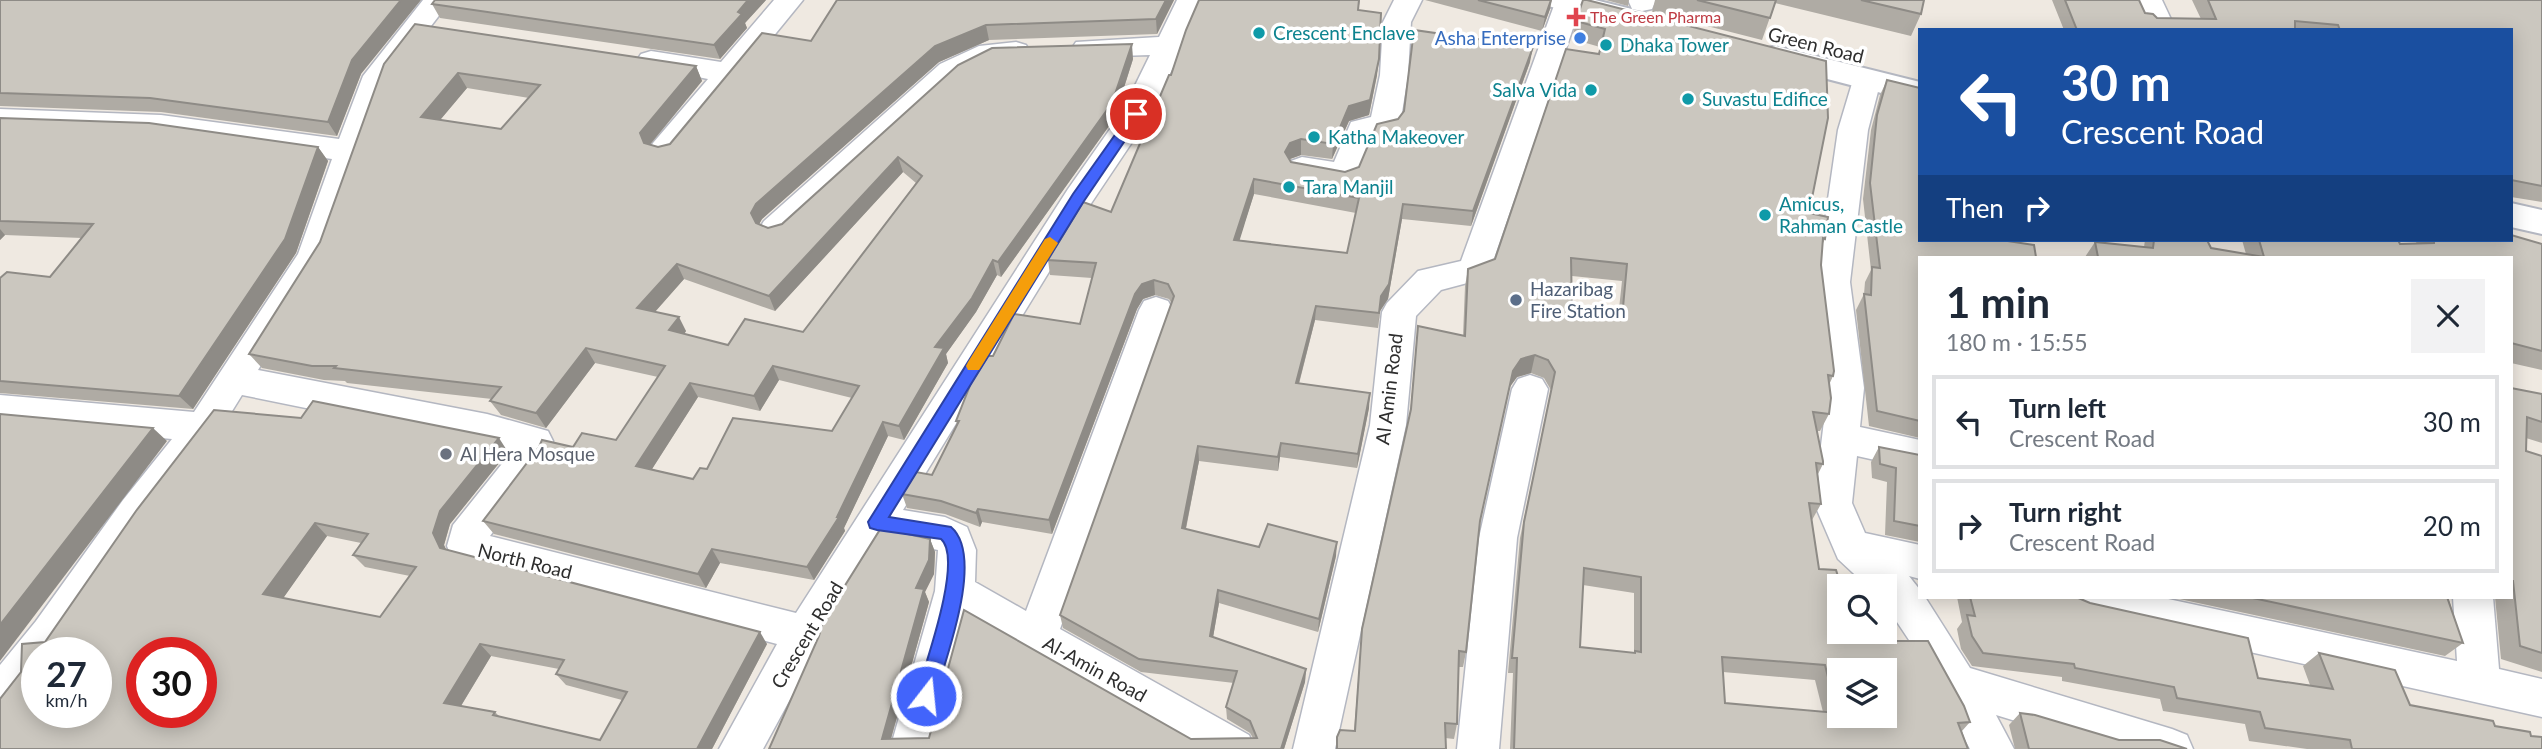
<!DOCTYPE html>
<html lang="en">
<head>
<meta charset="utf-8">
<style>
  :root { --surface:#fff; --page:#f2f2f3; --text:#1f2937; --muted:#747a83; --line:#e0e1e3 }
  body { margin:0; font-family:Lato,sans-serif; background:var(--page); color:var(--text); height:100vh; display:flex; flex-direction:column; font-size:26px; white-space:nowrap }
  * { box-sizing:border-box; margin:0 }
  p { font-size:23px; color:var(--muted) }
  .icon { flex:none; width:38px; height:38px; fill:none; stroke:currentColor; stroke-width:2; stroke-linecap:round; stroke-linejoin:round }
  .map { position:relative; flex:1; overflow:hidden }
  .details { position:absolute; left:1918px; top:256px; width:595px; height:343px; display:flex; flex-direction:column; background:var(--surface); border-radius:0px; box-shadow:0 4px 18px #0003 }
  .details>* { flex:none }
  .hud { position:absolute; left:1918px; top:28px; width:595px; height:214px; border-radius:0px; box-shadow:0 4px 18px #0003; background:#1a4fa0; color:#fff; overflow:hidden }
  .buttons { position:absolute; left:1827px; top:574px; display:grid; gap:14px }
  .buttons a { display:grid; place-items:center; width:70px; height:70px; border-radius:0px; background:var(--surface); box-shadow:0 4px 18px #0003; font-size:35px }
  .speed { position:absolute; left:21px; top:637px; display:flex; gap:14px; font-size:35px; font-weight:700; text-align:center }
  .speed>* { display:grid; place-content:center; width:91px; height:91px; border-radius:50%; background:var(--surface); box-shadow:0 4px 18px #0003; line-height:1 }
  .speed small { font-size:18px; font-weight:400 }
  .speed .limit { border:10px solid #d22; background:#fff; color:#111 }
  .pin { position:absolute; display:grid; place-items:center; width:60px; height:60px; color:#fff; margin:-30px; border:4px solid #fff; border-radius:50%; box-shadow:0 2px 7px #0007 }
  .me { position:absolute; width:77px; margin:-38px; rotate:16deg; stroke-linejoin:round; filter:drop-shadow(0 0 5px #0008) }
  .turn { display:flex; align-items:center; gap:24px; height:147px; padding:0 28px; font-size:32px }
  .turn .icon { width:91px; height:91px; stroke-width:2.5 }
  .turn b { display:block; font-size:49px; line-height:60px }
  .then { display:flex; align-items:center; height:66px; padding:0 28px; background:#0003; gap:14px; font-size:26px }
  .round { display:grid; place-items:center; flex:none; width:74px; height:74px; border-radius:0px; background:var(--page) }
  .head { display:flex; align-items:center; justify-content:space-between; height:119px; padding:0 28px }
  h1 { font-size:42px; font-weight:700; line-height:52px }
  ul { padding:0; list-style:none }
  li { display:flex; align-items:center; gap:21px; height:94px; margin:0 14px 10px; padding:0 14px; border:4px solid var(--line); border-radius:0px }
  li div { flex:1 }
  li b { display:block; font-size:26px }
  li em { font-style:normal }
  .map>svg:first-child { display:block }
</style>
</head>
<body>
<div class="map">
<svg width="2542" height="749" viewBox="0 0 2542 749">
  <rect width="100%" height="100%" fill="#efe9e1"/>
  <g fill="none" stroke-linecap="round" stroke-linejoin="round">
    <defs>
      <g id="minor">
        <polygon points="423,0 451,0 391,78 329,256 258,370 487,414 548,431 553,441 547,460 490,536 796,613 1068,189 1122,112 1150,55 1086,57 1076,54 1072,48 1076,42 1159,37 1177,0 1205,0 1151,114 1090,205 903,510 945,517 967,527 976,550 975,582 1026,611 1139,310 1144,301 1156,297 1168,301 1173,310 1060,629 1249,735 1255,749 1194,749 967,618 932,749 890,749 935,591 938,550 885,539 819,646 763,749 719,749 777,644 452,558 447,546 453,525 513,450 242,395 216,437 149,522 64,647 60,653 37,653 37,682 15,710 0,715 0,665 36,621 123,500 172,439 0,423 0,395 194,412 298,254 332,159 161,135 0,129 0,109 161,115 339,139 363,76"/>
        <polygon points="774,0 803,0 675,157 664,160 653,157 649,150 653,143 708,79 641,66 637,60 641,54 651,51 721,62"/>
        <polygon points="1394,0 1422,0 1411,22 1408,75 1400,125 1396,132 1374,137 1356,181 1345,185 1291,175 1287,168 1291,161 1302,157 1334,162 1351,122 1371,117 1380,75 1383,22"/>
        <polygon points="1556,0 1582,2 1490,270 1486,278 1441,290 1416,316 1406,425 1335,749 1293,749 1370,425 1382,312 1387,303 1418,271 1461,261"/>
        <polygon points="1628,0 1656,0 1652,9 1642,11 1632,9"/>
        <polygon points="2134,0 2162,0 2176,30 2148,30"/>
        <polygon points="1016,42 1026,45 1030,51 1026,57 994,61 960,78 786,237 775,240 764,237 759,229 764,221 940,64 979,46"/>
        <polygon points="1867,71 1877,73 1881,80 1868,130 1850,282 1864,388 1860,427 1920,440 1920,470 1857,456 1852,503 1865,533 1920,545 1920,579 1909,576 1920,590 1920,597 1925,597 1970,668 2172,729 2187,735 2193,749 2107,749 1996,715 2014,749 1970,749 1919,655 1885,604 1885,586 1867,586 1838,559 1814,503 1828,388 1816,282 1838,130 1853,80 1857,73"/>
        <polygon points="1530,375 1542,379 1548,389 1517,538 1499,749 1457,749 1479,538 1512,389 1518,379"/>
        <polygon points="2059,597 2159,597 2457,661 2453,597 2493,597 2499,669 2542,679 2542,717 2079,614 2065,609"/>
      </g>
      <g id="secondary">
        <polygon points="1544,0 1595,0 1644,12 1648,19 1644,26 1633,28 1548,6"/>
        <polygon points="1776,46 1920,82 1920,103 1765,63 1760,56 1765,49"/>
        <polygon points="2511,203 2542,210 2542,234 2511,227"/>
      </g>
    </defs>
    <use href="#minor" stroke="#b4b7c1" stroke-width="3"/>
    <use href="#secondary" stroke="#b4b7c1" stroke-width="4"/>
    <use href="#minor" fill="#fff" fill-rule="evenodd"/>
    <use href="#secondary" fill="#fff" fill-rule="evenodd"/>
  </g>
  <g fill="#afaba4" fill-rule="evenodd">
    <polygon points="0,0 361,74 337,136 161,112 0,106"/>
    <polygon points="435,0 766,0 745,23 747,28 720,59 440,18 432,4"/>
    <path d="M837,0H1174L1157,34L989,40L939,62L762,219L759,224L768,228L782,224L958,65L1133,59L1114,119L1001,277L997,275L976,312L946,354L948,363L904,440L888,436L844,528L845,531L814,580L720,563L706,588L494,534L483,521L573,447L616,440L658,377L595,363L546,428L501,415L490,401L492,399L347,383L345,381L324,380L262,368L249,354L320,242L384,64L696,66L702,81L650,145L658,147L670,144L811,41ZM467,88L529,98L501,129L440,120ZM903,172L916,183L803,332L728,345L684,334L686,331L655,312L684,279L775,311ZM779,380L852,398L832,431L707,469L693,479L652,469L698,397L760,411Z"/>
    <path d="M1360,0L1358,11L1377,75L1369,115L1349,121L1332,159L1301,155L1290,159L1289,160L1291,162L1345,172L1359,167L1398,119L1530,62L1471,226L1402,219L1388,299L1380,311L1378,328L1315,320L1299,384L1369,408L1357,468L1280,457L1278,471L1199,461L1186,529L1259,547L1336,556L1318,632L1219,603L1213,637L1306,669L1305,682L1284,749H769L930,539L935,552L934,574L925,592L929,602L891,739H1191L1253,738L1250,733L1227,719L1226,707L1234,683L1141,672L1063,628L1060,615L1172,304L1169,299L1155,295L1143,299L1137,309L1052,534L982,522L980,527L945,514L907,508L902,494L932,475L957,424L956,421L993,356L1080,324L1092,278L1050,275L1048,260L1111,212L1171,75ZM1254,194L1356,213L1347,253L1239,240Z"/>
    <polygon points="1425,0 1552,0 1550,9 1542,31"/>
    <path d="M1583,0L1809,213L1825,239L1822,245L1821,265L1833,376L1829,385V414L1820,431H1817L1823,464L1818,474L1821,504L1812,520L1819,569L1839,632H1885L1970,722L1962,731L1968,749H1510L1513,673H1508L1520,538L1551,390L1544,378L1531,373L1517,377L1509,388L1480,522L1466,652L1463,667H1459L1457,724L1454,739L1445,738L1446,749H1336L1337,737L1354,731L1361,644L1410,414L1418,326L1463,336L1465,286L1468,269L1495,259L1599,54L1600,47L1572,39L1576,21ZM1572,276L1622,281L1618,318L1572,313ZM1583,585L1634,593V653L1580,647ZM1723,672L1815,680L1823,712L1725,703Z"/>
    <polygon points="1606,0 1629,0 1628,6"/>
    <polygon points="1655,0 1924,0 1921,14 1911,36 1775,3 1762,40 1652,12"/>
    <polygon points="2052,0 2139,0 2145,13 2157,18 2201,19 2192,0 2542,0 2542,202 2511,197 2511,30 2064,30"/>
    <polygon points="1887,80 1920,257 1920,438 1869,426 1856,310 1864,294 1865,282 1871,270 1863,199 1871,130 1880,95"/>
    <polygon points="0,118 318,147 328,161 296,253 193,409 0,393 0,278 50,277 82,238 5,235 0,240"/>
    <polygon points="2145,240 2207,240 2211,248 2246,254 2242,240 2398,240 2400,244 2417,244 2416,242 2418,240 2511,240 2542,244 2542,370 2511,363 2511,257 2085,257 2095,242 2144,247"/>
    <polygon points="2511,388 2542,394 2542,443 2526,438 2526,451 2542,456 2542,672 2501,659 2495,597 2511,597"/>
    <polygon points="1879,447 1920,455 1920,542 1885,535 1887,482 1872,478 1871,462"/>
    <path d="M508,452L450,524L444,545L446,549L767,644L712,749H0L45,642L136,511ZM327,536L361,543L353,555L365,567L410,576L380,617L283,598ZM491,656L559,669L556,674L566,685L622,700L600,740L500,717L495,712L461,706Z"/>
    <polygon points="1957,597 2076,597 2258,678 2310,685 2303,666 2319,653 2410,705 2531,736 2542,749 2307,749 2249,741 2245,724 2163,711 2160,699 2062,681 2062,677 1972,666 1961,649 1957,629 1962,622"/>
    <polygon points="2170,597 2452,597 2450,598 2448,597 2463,643 2445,656"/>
    <polygon points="2020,713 2119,740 2187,749 2015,749 2009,725"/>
  </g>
  <g fill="#8e8b86">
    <polygon points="401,0 421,0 361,74 337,136 328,122 352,60"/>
    <polygon points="748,0 766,0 745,23 747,28 720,59 714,45 738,12"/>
    <polygon points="1166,0 1174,0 1157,34 1156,19"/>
    <polygon points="1551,0 1550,9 1542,31 1545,17"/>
    <polygon points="986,25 989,40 939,62 762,219 757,228 751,213 756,204 935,46"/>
    <polygon points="1132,44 1133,59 1114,119 1001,277 998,262"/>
    <polygon points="1533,47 1530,62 1471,226 1473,211"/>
    <polygon points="1379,59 1377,75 1369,115 1349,121 1332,159 1333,144 1349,106"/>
    <polygon points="696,66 702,81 647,148 651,158 640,133"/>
    <polygon points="458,73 467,88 430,132 421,117"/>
    <polygon points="1301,139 1301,155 1290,159 1285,167 1285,152 1290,143"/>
    <polygon points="318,147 328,161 296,253 193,409 179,396"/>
    <polygon points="898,157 903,172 775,311 769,296"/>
    <polygon points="1254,179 1254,194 1235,255 1234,240"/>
    <polygon points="1403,204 1402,219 1388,299 1380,311 1378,328 1381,296"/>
    <polygon points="0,229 5,235 0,240"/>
    <polygon points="993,260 997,275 976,312 946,354 948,363 904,440 899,426 935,347"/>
    <polygon points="677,264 684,279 645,323 637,308"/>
    <polygon points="1154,280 1155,295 1143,299 1137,309 1052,534 1049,520 1135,294 1142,284"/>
    <polygon points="1316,306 1315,320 1295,398 1296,383"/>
    <polygon points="679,317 686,331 677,345 669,330"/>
    <polygon points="586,348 595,363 546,428 536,413"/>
    <polygon points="1535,355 1531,373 1517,377 1509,388 1513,371 1521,359"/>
    <polygon points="773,366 779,380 760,411 754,396"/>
    <polygon points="690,383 698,397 645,480 636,466"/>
    <polygon points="1370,393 1369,408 1357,468 1358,454"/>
    <polygon points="883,422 888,436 844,528 845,531 814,580 807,567 837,517"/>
    <polygon points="153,428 167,441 0,661 0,625"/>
    <polygon points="499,438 508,452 450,524 444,545 451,561 440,548 433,533 440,511"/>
    <polygon points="1281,443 1280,457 1278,471 1278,457"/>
    <polygon points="1198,446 1199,461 1183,542 1182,528"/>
    <polygon points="978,509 982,522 980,527 976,513"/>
    <polygon points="315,523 327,536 277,607 263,594"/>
    <polygon points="930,539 935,552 934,574 925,592 929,602 888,749 882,739 916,588"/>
    <polygon points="1337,542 1336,556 1318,632 1319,619"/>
    <polygon points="712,549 720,563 706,588 698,574"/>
    <polygon points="1218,590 1219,603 1211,649 1210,636"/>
    <polygon points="760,632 767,644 712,749 697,749"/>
    <polygon points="480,644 491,656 456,714 444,703"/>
    <polygon points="1306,669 1305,682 1284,749 1281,749"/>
  </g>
  <g fill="#cbc7bf" stroke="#8e8b86" stroke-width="2" fill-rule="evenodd">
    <polygon points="0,0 401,0 352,60 328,122 150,98 0,93"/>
    <polygon points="435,0 748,0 738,12 742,14 714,45 432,4"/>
    <path d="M837,0H1166L1156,19L986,25L935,46L756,204L751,213L756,223L768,228L782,224L958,65L992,48L1132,44L1112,103L998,262L993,260L972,298L935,347L944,348L899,426L883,422L837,517H839L807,567L712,549L698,574L483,521L539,447L542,440L573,447L582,433L616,440L665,366L586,348L536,413L490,401L501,387L334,368L336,366H312L249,354L320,242L384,64L415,24L696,66L640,133L644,143L658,147L670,144L762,33L811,41ZM458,73L540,85L501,129L421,117ZM898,157L922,176L803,332L745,319L728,345L669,330L679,317L637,308L677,264L769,296ZM773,366L859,386L832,431L733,418L707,469L700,468L693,479L636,466L690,383L754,396Z"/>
    <path d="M1199,0H1359L1358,10L1381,13L1379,59L1370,100L1349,106L1333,144L1301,139L1290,143L1285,152L1291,162L1345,172L1359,167L1377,124L1398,119L1404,111L1414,30L1533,47L1473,211L1403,204L1389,284L1381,296L1379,313L1316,306L1296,383L1370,393L1358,454L1281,443L1278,457L1198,446L1182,528L1259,547L1268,524L1337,542L1319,619L1218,590L1210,636L1306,669L1281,749H769L819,636L824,619L881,528L930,539L929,560L916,588L924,589L882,739L929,738L964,610L1191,739L1257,738L1250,721L1226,707L1237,671L1139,659L1060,615L1174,296L1168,284L1154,280L1142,284L1135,294L1049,520L978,509L976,513L941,501L902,494L916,472L932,475L959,421H956L971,383L988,356H993L1014,314L1080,324L1096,263L1048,260L1083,202L1111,212L1169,75H1171L1186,30ZM1254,179L1359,198L1347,253L1234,240Z"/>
    <polygon points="1478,0 1551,0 1545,17"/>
    <path d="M1583,0H1587L1826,61L1828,118L1809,213L1828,217L1825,239L1823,238L1821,265L1834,371L1833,376L1828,375L1831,398L1829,414L1813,412L1823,461V464L1816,463L1821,504L1809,503L1819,569L1836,570L1841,586H1839V632H1860L1861,635V632H1885V625L1894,641H1928L1964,706L1970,722L1958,723L1968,749H1514L1517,658H1512L1524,522L1555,372L1548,360L1535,355L1521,359L1513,371L1480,521L1466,652L1459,651L1457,724L1445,723L1446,749H1337V737L1340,730L1355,731L1362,629L1411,409L1418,326L1465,336L1468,269L1495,259L1566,49L1599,54L1605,29L1576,21ZM1571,258L1627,264L1622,318L1572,313ZM1584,568L1641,577V652L1635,651V653L1580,647ZM1722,657L1825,665L1837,713L1725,703ZM1839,670H1885V716H1839Z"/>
    <polygon points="1697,0 1776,0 1770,18"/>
    <polygon points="1861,0 1924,0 1921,14"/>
    <polygon points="2065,0 2139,0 2145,13 2153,14 2157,18 2216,19 2208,0 2542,0 2542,186 2511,180 2511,30 2340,30 2338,25 2295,21 2295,30 2077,30"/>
    <polygon points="1887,80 1920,88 1920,240 2001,240 2034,245 2036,257 1920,257 1920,421 1877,411 1864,294 1871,295 1872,267 1880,268 1870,183 1877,115"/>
    <polygon points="0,118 149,123 318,147 285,239 179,396 0,381 0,278 7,272 50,277 93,224 0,221"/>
    <polygon points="2511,235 2542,244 2542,351 2511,343 2511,257 2098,257 2095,242 2153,248 2154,240 2207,240 2211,248 2264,257 2259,240 2398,240 2400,244 2434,243 2434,240 2511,240"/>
    <polygon points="2511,388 2542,394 2542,422 2527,417 2526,451 2542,456 2542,653 2520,646 2513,581 2511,581"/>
    <path d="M313,401L499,438L440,511L433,533L440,548L760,632L697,749H0V699L21,672L22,644L45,642L136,511L214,410L301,418ZM315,523L368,534L353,555L416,567L380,617L263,594ZM480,644L564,660L556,674L627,692L600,740L493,715L495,712L444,703ZM37,653H96V712H37ZM142,653H201V712H142Z"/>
    <polygon points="0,414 153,428 0,625"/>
    <polygon points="1879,447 1920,455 1920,526 1894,521 1896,468 1880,464"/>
    <polygon points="1970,597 2076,597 2090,603 2248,638 2258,678 2333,689 2319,653 2395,670 2410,705 2493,721 2495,726 2530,732 2531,736 2542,737 2542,749 2352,749 2350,740 2265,728 2260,712 2177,698 2174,687 2075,668 2074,664 1983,653 1972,636 1967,615 1975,616"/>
    <polygon points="2248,597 2447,597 2463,643"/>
    <polygon points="2020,713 2035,715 2119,740 2160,740 2187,749 2029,749"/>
  </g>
  <path fill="#4264fb" stroke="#2b41a3" stroke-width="2" d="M1136,110L1143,114L1084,201L889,517L951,527C985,556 946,658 935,696L932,702L926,705L919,702L916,696C924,668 964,559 941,539L877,530L870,528L868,522L1073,194L1132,111Z"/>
  <polygon fill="#f59e0b" points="1050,237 1058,243 979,370 968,370 966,366 968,362 1045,239"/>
  <path fill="#e0444e" stroke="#fff" stroke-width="2.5" d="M1572.5 6.5h7v7h7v7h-7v7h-7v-7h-7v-7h7z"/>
  <g fill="#0f9aa8" stroke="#fff" stroke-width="2.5">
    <circle cx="1259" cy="33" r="7"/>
    <circle cx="1606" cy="45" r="7"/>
    <circle cx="1591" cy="90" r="7"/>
    <circle cx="1688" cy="99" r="7"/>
    <circle cx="1314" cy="137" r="7"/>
    <circle cx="1289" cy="187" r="7"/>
    <circle cx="1765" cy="215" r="7"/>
  </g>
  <circle fill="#3f7fe0" stroke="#fff" stroke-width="2.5" cx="1580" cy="38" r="7"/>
  <circle fill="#5c6f8a" stroke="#fff" stroke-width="2.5" cx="1516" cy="300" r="7"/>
  <circle fill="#6b7280" stroke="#fff" stroke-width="2.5" cx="446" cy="454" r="7"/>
  <g text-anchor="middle" stroke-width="7" stroke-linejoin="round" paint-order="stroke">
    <g font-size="16" fill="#be3a42" stroke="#fff" text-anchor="start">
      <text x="1590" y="23">The Green Pharma</text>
    </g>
    <g font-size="19" fill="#0d838f" stroke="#fff" text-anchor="start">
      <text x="1273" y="40">Crescent Enclave</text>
      <text x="1620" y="52">Dhaka Tower</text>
      <text x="1577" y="97" text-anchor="end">Salva Vida</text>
      <text x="1702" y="106">Suvastu Edifice</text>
      <text x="1328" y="144">Katha Makeover</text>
      <text x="1303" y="194">Tara Manjil</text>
      <text x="1779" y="211">Amicus,<tspan x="1779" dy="22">Rahman Castle</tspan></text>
    </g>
    <g font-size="19" fill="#366cbe" stroke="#fff" text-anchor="end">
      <text x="1566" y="45">Asha Enterprise</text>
    </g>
    <g font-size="19" fill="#2e2e2e" stroke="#fff">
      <text transform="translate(1816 45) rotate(14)" y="7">Green Road</text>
      <text transform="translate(1389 389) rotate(-83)" y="7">Al Amin Road</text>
      <text transform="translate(525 561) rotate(14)" y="7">North Road</text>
      <text transform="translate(807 635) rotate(-59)" y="7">Crescent Road</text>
      <text transform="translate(1095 669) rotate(29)" y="7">Al-Amin Road</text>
    </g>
    <g font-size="19" fill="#4e5e75" stroke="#fff" text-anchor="start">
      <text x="1530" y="296">Hazaribag<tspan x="1530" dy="22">Fire Station</tspan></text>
    </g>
    <g font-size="19" fill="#5b616d" stroke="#fff" text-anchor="start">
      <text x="460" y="461">Al Hera Mosque</text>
    </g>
  </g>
</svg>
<div class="buttons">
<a><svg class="icon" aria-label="search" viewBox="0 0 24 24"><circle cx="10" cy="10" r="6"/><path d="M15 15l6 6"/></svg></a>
<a><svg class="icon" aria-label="layers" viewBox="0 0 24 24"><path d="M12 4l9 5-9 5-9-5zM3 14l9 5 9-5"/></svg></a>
</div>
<div class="speed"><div>27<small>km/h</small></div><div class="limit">30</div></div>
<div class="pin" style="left:1136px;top:114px;background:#d93025"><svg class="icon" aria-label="arrive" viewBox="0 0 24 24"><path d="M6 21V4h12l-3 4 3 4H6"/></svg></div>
<svg class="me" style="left:926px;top:696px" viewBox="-20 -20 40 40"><circle r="17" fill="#4264fb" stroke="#fff" stroke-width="3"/><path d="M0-11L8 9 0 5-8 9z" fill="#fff"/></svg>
<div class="hud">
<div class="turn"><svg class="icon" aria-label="left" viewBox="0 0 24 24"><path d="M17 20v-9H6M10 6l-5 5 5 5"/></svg><div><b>30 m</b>Crescent Road</div></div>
<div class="then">Then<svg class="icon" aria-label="right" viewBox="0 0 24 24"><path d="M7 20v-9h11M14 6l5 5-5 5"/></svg></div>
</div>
<section class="details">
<div class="head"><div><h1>1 min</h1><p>180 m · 15:55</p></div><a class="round"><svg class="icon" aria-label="close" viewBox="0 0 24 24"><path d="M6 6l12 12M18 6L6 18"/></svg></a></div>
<ul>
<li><svg class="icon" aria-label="left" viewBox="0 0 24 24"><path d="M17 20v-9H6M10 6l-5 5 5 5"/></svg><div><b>Turn left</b><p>Crescent Road</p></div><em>30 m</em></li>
<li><svg class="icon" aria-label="right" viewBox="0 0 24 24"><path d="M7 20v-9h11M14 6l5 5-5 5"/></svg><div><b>Turn right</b><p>Crescent Road</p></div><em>20 m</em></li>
</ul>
</section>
</div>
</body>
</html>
